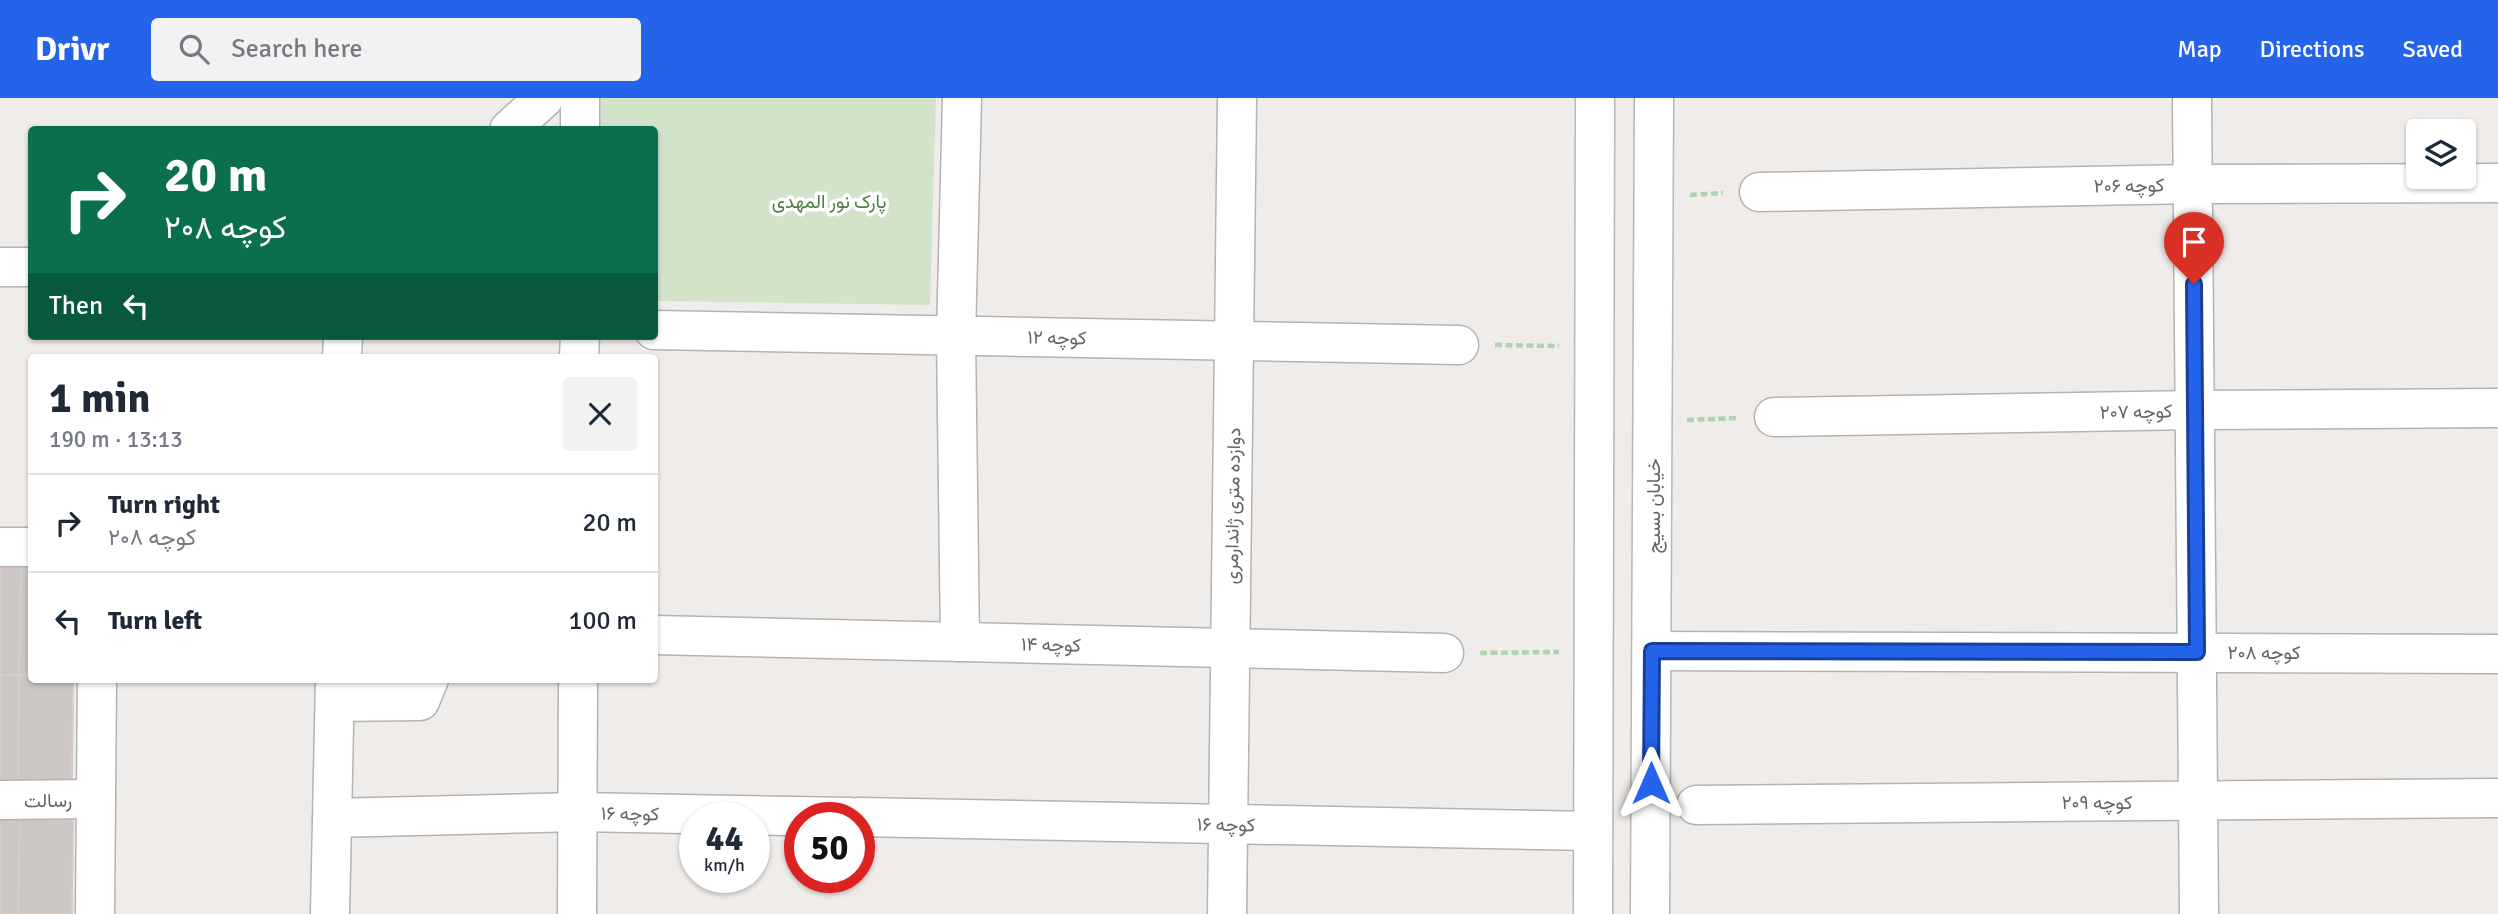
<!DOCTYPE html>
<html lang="en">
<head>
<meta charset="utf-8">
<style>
  :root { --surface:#fff; --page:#f2f2f3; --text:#1f2937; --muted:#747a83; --line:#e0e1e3; --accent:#2563eb }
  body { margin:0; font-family:Signika,Vazirmatn,sans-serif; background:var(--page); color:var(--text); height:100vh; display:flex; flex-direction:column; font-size:26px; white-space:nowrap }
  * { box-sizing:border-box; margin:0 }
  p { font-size:23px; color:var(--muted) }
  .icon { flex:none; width:38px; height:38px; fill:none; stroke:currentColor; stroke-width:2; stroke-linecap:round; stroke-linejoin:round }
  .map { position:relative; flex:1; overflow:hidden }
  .sheet { position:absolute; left:28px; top:256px; width:630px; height:329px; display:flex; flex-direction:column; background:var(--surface); border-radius:7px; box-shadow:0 2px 5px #0004 }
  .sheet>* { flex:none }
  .guide { position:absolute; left:28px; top:28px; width:630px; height:214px; border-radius:7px; box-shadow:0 2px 5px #0004; background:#0b6e4f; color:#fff; overflow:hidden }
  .fabs { position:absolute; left:2406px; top:21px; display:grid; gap:14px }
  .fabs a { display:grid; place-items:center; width:70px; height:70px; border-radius:7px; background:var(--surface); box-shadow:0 2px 5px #0004; font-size:35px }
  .speed { position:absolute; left:679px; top:704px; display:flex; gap:14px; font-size:35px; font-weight:700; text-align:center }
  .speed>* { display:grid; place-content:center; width:91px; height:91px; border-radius:50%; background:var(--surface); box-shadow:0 2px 5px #0004; line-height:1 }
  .speed small { font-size:18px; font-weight:400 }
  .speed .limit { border:10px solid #d22; background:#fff; color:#111 }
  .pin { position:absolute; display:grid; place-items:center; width:60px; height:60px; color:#fff; margin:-72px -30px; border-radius:50% 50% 50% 0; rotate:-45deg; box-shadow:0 0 7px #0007 }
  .pin .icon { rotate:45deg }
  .me { position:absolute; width:77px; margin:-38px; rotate:0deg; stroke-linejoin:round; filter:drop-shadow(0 0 5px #0008) }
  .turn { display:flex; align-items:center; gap:24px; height:147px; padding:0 21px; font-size:32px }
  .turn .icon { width:91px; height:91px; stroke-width:2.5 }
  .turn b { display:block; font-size:49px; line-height:60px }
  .then { display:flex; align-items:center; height:66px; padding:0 21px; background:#0003; gap:14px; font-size:26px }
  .round { display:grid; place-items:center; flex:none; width:74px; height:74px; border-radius:7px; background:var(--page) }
  .headline { display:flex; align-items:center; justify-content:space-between; height:119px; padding:0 21px }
  h1 { font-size:42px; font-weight:800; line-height:52px }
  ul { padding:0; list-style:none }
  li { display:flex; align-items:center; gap:21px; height:98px; padding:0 21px; border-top:2px solid var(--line) }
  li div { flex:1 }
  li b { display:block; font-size:26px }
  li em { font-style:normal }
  header { display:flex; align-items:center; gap:42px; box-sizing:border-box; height:98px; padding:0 35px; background:var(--accent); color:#fff }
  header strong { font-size:33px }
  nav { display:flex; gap:38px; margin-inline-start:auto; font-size:24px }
  .search { width:490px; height:63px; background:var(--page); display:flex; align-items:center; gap:18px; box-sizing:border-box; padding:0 24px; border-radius:7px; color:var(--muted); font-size:26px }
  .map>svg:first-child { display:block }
</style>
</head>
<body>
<header>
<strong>Drivr</strong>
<div class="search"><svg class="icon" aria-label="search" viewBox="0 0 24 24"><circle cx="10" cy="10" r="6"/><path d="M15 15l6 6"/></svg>Search here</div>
<nav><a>Map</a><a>Directions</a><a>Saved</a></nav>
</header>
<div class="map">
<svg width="2498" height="816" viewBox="0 0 2498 816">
  <rect width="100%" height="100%" fill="#f0ece9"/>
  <polygon fill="#d1e4c9" points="592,0 936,0 930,207 655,203 654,32 592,32"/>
  <g fill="#ccc7c5" stroke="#d4cdc8" stroke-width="2">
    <polygon points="0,468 21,468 19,577 0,577"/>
    <polygon points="21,468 32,468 32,577 19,577"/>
    <polygon points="0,577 19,577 18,686 0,686"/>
    <polygon points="19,577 32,577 32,581 73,581 72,687 18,686"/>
    <polygon points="0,721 20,721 18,816 0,816"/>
    <polygon points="20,721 73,722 72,816 18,816"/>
  </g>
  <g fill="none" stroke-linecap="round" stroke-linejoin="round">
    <defs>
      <g id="street">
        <polyline points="2192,0 2199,816"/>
        <polyline points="509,32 544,0"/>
        <polyline points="580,32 580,0"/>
        <polyline points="1759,94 2193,86 2498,85"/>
        <polyline points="0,169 32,169"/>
        <polyline points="654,232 1459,247"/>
        <polyline points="342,259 343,238"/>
        <polyline points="579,259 580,238"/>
        <polyline points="1774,319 2195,312 2498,310"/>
        <polyline points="0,449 32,449"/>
        <polyline points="654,537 1444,555"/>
        <polyline points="960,544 956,238 962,0"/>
        <polyline points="1652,553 2498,556"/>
        <polyline points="335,604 420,603 429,581"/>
        <polyline points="0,702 96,701"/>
        <polyline points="1696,707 2498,700"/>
        <polyline points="859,719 1593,733"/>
        <polyline points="332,720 578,714 850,719"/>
        <polyline points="95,816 97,581"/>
        <polyline points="330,816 335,581"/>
        <polyline points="577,816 578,581"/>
        <polyline points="1227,816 1237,0"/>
      </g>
      <g id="secondary">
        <polyline points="1593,816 1595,0"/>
        <polyline points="1650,816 1654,0"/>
      </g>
    </defs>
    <use href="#street" stroke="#b1b4b6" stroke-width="41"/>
    <use href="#secondary" stroke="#b3b7b9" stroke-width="41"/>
    <g stroke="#aed4ad" stroke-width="4.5" stroke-dasharray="7 3.5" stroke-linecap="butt">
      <polyline points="1690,97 1723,95"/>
      <polyline points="1495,247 1559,248"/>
      <polyline points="1687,322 1738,320"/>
      <polyline points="1480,555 1559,554"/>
    </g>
    <use href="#street" stroke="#fff" stroke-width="38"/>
    <use href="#secondary" stroke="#fff" stroke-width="38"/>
  </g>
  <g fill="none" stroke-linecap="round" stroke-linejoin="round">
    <defs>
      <polyline id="route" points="1651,685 1652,553 2197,554 2194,186"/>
    </defs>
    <use href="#route" stroke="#184099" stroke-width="18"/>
    <use href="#route" stroke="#2563eb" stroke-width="12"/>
  </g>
  <g text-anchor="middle" stroke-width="7" stroke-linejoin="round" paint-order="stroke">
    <g font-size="19" fill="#606567" stroke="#fff">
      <text transform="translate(2129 87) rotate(-1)" y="7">۲۰۶ کوچه</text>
      <text transform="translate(1057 239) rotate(1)" y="7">۱۲ کوچه</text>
      <text transform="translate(2136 313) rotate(-1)" y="7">۲۰۷ کوچه</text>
      <text transform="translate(1232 408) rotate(-89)" y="7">دوازده متری ژاندارمری</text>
      <text transform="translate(1653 408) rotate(-90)" y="7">خیابان بسیج</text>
      <text transform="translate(1049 546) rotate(1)" y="7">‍‍ ۱۴ کوچه</text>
      <text x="2264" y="561">۲۰۸ کوچه</text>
      <text transform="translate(48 702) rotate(-1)" y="7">رسالت</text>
      <text x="2097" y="711">۲۰۹ کوچه</text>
      <text transform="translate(630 715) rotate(1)" y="7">۱۶ کوچه</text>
      <text transform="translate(1226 726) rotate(1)" y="7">۱۶ کوچه</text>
    </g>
    <g font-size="19" fill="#4e7e3f" stroke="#fff">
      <text x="829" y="110">پارک نور المهدی</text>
    </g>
  </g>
</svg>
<div class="fabs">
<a><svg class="icon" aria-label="layers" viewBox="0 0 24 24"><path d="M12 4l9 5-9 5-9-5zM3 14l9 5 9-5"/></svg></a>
</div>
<div class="speed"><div>44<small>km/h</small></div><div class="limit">50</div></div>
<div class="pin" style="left:2194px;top:186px;background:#d93025"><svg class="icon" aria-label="arrive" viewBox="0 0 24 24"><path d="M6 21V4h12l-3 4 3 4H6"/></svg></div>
<svg class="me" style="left:1651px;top:685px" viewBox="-20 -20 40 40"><path d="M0-17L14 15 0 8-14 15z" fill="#2563eb" stroke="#fff" stroke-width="4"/></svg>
<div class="guide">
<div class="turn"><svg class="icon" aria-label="right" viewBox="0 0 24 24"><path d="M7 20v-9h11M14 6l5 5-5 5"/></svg><div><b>20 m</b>۲۰۸ کوچه</div></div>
<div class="then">Then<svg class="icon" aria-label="left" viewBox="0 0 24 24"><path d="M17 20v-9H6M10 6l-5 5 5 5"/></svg></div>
</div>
<section class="sheet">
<div class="headline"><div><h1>1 min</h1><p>190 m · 13:13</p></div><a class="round"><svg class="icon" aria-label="close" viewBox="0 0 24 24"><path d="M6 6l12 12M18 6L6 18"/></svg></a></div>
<ul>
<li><svg class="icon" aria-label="right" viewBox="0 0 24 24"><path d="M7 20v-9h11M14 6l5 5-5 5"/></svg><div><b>Turn right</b><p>۲۰۸ کوچه</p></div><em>20 m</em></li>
<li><svg class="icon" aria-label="left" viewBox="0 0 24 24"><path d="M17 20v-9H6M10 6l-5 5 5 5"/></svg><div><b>Turn left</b></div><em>100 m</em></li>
</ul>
</section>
</div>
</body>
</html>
